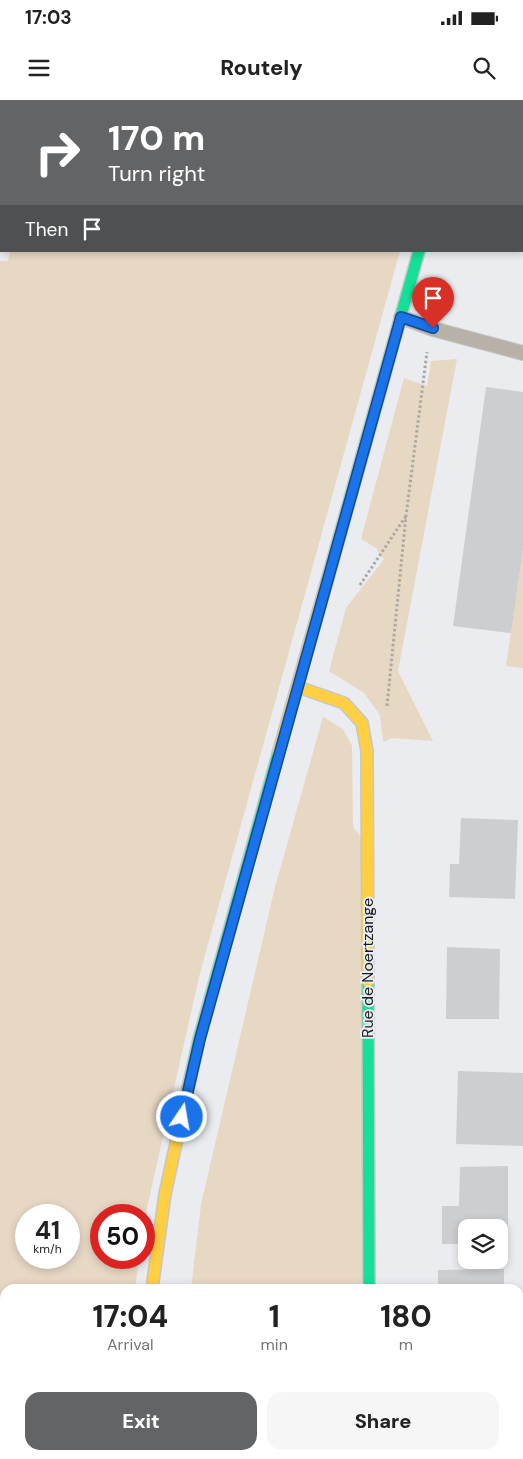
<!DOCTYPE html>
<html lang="en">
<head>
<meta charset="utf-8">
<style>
  :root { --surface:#fff; --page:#f6f6f6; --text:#222; --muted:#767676; --accent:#626466 }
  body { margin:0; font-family:"DM Sans",sans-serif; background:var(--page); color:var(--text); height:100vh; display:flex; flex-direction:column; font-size:19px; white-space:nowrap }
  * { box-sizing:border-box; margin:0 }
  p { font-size:16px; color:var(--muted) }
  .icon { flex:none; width:28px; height:28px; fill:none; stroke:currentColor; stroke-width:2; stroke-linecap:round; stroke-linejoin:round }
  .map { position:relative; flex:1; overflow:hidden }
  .sheet { position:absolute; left:0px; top:1184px; width:524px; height:176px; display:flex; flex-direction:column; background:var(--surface); border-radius:15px 15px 0 0; box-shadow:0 2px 8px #0003 }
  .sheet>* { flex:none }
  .guide { position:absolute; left:0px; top:0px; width:524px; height:152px; box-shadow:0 2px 8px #0003; background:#626466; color:#fff; overflow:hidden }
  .buttons { position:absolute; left:458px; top:1119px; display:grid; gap:10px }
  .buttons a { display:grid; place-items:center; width:50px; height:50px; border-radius:10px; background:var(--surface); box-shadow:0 2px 8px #0003; font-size:25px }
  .speed { position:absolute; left:15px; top:1104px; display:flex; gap:10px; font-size:25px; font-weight:700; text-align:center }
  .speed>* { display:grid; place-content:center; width:65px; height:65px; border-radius:50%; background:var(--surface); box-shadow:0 2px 8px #0003; line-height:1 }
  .speed small { font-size:12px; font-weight:400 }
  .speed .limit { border:8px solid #d22; background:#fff; color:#111 }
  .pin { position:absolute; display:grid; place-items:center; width:42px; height:42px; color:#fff; margin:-51px -21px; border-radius:50% 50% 50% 0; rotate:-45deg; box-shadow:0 0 5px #0007 }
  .pin .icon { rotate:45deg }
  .me { position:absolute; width:55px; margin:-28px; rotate:12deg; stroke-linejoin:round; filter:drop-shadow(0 0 4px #0008) }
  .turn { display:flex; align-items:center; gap:18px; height:105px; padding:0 25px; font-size:22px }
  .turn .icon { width:65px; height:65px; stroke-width:2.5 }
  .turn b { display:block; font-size:35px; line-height:42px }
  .then { display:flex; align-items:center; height:48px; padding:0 25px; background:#0003; gap:10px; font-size:19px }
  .eta { display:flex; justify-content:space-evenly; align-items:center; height:85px; text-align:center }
  .eta b { font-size:30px; font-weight:800; line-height:35px }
  .action { display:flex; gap:10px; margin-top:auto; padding:10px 25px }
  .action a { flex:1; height:58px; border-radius:15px; background:var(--accent); color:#fff; font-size:20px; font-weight:800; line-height:58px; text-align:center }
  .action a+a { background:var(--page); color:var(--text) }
  .status { display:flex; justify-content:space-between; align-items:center; height:35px; padding:0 25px; background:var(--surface); direction:ltr }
  .status svg { height:14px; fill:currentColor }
  header { display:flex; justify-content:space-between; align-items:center; height:65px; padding:0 25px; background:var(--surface); font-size:22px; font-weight:800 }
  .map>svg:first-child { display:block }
</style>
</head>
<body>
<div class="status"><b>17:03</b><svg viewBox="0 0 49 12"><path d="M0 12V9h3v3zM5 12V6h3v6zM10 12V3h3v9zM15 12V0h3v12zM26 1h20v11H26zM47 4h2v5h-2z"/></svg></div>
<header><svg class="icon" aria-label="menu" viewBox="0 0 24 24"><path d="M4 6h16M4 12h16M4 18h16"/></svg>Routely<svg class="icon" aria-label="search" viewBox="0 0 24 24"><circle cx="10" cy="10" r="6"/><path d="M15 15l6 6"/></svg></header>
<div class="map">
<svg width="523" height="1359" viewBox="0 0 523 1359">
  <rect width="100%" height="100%" fill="#eaecef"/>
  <g fill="#e7d8c4" fill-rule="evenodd">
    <path d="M10,151H400L200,873L144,1121V1115H101V1158H139L135,1189H5V1355H114L113,1359H0V161H8ZM26,1115H69V1158H26Z"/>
    <polygon points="457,259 398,571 433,641 392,638 383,642 380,615 364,593 329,571 346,508 384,459 376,448 361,439 404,278 427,286 431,261"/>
    <polygon points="523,449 523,568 506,566"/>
    <polygon points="323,617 343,629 352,646 353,727 366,743 369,1189 191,1189 201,1104 275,787"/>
    <rect x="173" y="1355" width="196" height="4"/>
  </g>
  <g fill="#ccced0">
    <polygon points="486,287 523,292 523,449 511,533 453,526"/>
    <polygon points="461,718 518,720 515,799 449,797 450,764 459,764"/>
    <polygon points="447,847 500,849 499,919 446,919"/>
    <polygon points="458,971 523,973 523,1046 456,1044"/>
    <polygon points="508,1066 508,1143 499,1143 499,1128 466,1128 466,1144 442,1144 442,1106 459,1106 460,1067"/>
    <polygon points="504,1169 504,1189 438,1189 438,1170"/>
    <rect x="456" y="1355" width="53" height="4"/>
  </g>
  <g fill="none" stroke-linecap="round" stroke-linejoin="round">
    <defs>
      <g id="lane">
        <polyline points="241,0 249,1"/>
        <polyline points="401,217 433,229 523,253"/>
      </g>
      <polyline id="street" points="369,1355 369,1359"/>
      <g id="fast">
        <polyline points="452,0 452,1"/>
        <polyline points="332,463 419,151"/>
        <polyline points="368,882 369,1189"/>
        <polyline points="188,988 199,939 278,654"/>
        <polyline points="133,1355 133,1359"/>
      </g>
      <g id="slow">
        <polyline points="298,587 344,603 362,623 367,651 368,882"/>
        <polyline points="278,654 332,463"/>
        <polyline points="152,1189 165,1094 188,988"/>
      </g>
    </defs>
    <use href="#lane" stroke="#c5c6c8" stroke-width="16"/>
    <use href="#street" stroke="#c5c6c8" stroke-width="30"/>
    <use href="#fast" stroke="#c5c6c8" stroke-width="14"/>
    <use href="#slow" stroke="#c5c6c8" stroke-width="14"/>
    <g stroke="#aca8a2" stroke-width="3" stroke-dasharray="2.5 2.5" stroke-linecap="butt">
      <polyline points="360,485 406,416"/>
      <polyline points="387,606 406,416 427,252"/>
    </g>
    <use href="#lane" stroke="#b8b1a8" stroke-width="14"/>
    <use href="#street" stroke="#b8b1a8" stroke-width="28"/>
    <use href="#fast" stroke="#16e098" stroke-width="11"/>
    <use href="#slow" stroke="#ffcf43" stroke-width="11"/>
  </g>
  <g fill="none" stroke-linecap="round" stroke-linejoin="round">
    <defs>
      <polyline id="route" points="182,1017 200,939 401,217 433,228"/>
    </defs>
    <use href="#route" stroke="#114b97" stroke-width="12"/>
    <use href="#route" stroke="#1a73e8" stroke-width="9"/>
  </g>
  <g text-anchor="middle" stroke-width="4" stroke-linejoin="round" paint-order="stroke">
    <g font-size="16" fill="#191b1d" stroke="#e7ecf2">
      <text transform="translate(367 868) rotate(-90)" y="6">Rue de Noertzange</text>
    </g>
  </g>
</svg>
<div class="buttons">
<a><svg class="icon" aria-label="layers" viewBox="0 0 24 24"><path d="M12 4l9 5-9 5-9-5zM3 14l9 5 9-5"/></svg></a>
</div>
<div class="speed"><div>41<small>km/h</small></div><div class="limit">50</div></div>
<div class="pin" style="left:433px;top:228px;background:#d93025"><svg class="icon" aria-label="arrive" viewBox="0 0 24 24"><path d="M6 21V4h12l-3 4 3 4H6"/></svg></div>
<svg class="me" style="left:182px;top:1017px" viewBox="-20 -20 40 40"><circle r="17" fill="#1a73e8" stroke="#fff" stroke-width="3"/><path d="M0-11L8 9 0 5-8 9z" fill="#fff"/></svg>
<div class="guide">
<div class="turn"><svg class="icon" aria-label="right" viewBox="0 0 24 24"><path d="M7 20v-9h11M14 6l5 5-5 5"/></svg><div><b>170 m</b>Turn right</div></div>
<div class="then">Then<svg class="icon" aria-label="arrive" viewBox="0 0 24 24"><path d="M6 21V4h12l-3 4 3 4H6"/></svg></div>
</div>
<section class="sheet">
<div class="eta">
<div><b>17:04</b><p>Arrival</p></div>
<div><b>1</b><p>min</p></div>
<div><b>180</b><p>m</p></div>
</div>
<div class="action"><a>Exit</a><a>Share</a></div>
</section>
</div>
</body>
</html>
